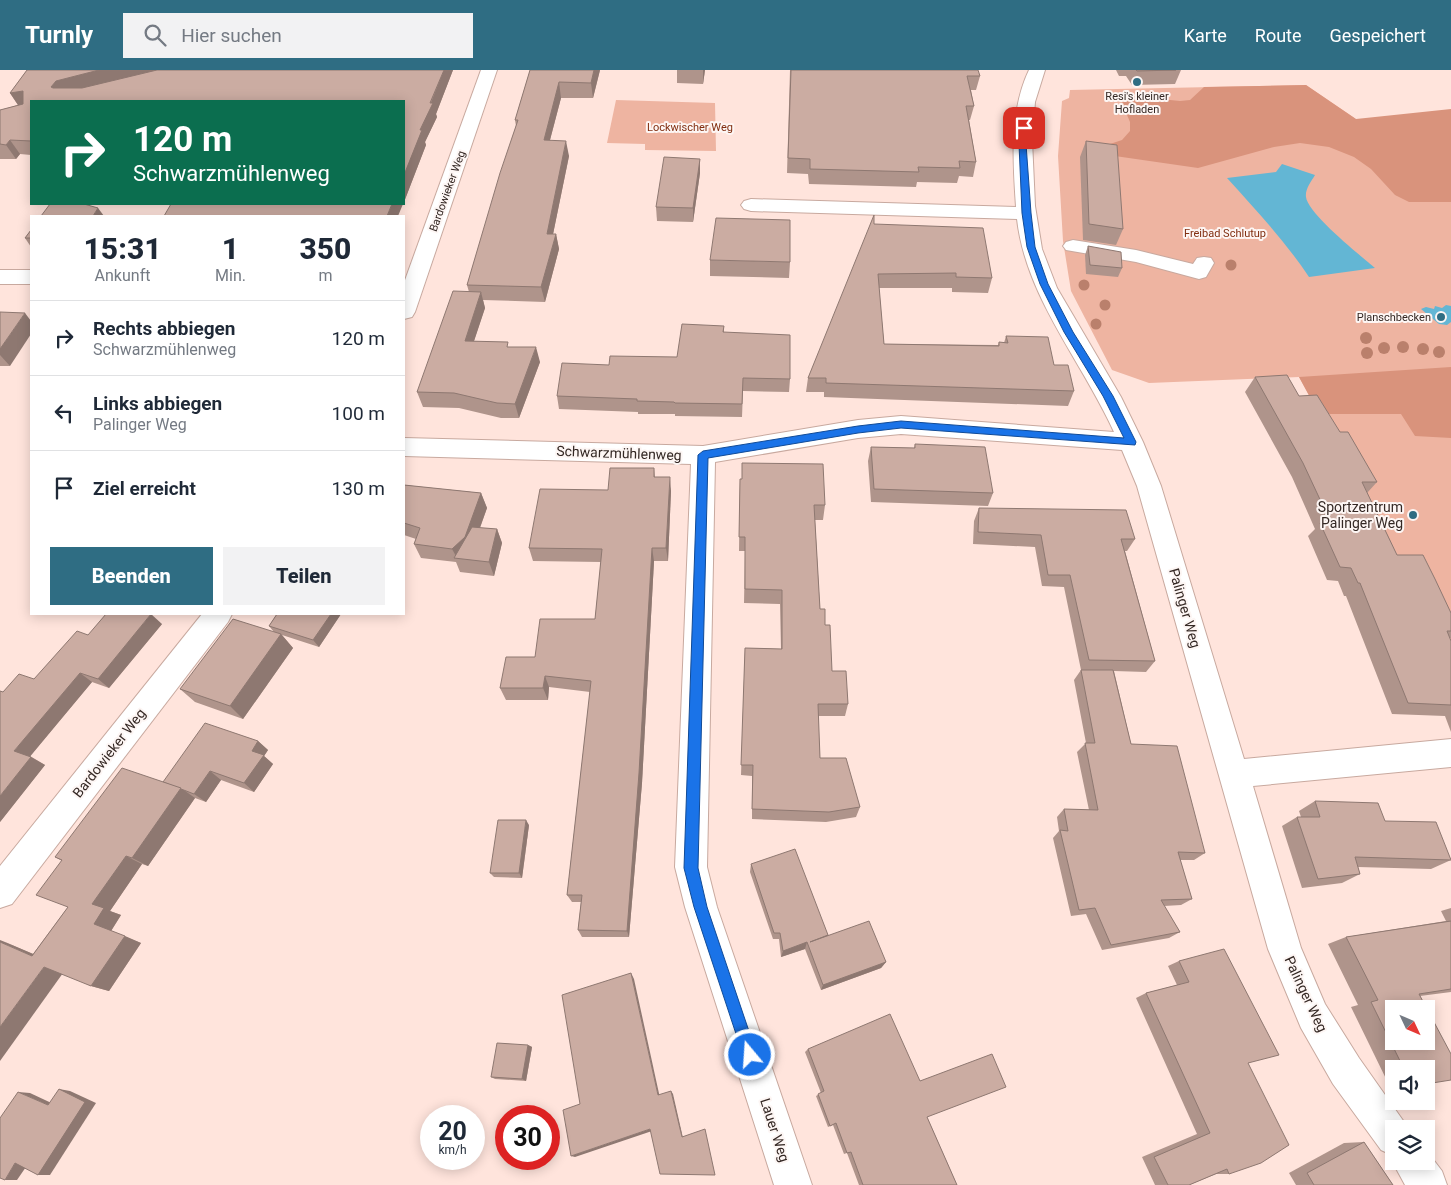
<!DOCTYPE html>
<html lang="de">
<head>
<meta charset="utf-8">
<style>
  :root { --surface:#fff; --page:#f2f2f3; --text:#1f2937; --muted:#747a83; --line:#e0e1e3; --accent:#2f6d83 }
  body { margin:0; font-family:Roboto,sans-serif; background:var(--page); color:var(--text); height:100vh; display:flex; flex-direction:column; font-size:19px; white-space:nowrap }
  * { box-sizing:border-box; margin:0 }
  p { font-size:16px; color:var(--muted) }
  .icon { flex:none; width:28px; height:28px; fill:none; stroke:currentColor; stroke-width:2; stroke-linecap:round; stroke-linejoin:round }
  .map { position:relative; flex:1; overflow:hidden }
  .side { position:absolute; left:30px; top:145px; width:375px; height:400px; display:flex; flex-direction:column; background:var(--surface); border-radius:0px; box-shadow:0 2px 12px #0003 }
  .side>* { flex:none }
  .guide { position:absolute; left:30px; top:30px; width:375px; height:105px; border-radius:0px; box-shadow:0 2px 12px #0003; background:#0b6e4f; color:#fff; overflow:hidden }
  .needle { width:32px; rotate:134deg }
  .buttons { position:absolute; left:1385px; top:930px; display:grid; gap:10px }
  .buttons a { display:grid; place-items:center; width:50px; height:50px; border-radius:0px; background:var(--surface); box-shadow:0 2px 12px #0003; font-size:25px }
  .speed { position:absolute; left:420px; top:1035px; display:flex; gap:10px; font-size:25px; font-weight:700; text-align:center }
  .speed>* { display:grid; place-content:center; width:65px; height:65px; border-radius:50%; background:var(--surface); box-shadow:0 2px 12px #0003; line-height:1 }
  .speed small { font-size:12px; font-weight:400 }
  .speed .limit { border:8px solid #d22; background:#fff; color:#111 }
  .pin { position:absolute; display:grid; place-items:center; width:42px; height:42px; color:#fff; margin:-21px; border-radius:10px; box-shadow:0 2px 8px #0006 }
  .me { position:absolute; width:55px; margin:-28px; rotate:342deg; stroke-linejoin:round; filter:drop-shadow(0 0 4px #0008) }
  .turn { display:flex; align-items:center; gap:18px; height:105px; padding:0 20px; font-size:22px }
  .turn .icon { width:65px; height:65px; stroke-width:2.5 }
  .turn b { display:block; font-size:35px; line-height:42px }
  .eta { display:flex; justify-content:space-evenly; align-items:center; height:85px; text-align:center }
  .eta b { font-size:30px; font-weight:800; line-height:35px }
  .button { display:flex; gap:10px; margin-top:auto; padding:10px 20px }
  .button a { flex:1; height:58px; border-radius:0px; background:var(--accent); color:#fff; font-size:20px; font-weight:800; line-height:58px; text-align:center }
  .button a+a { background:var(--page); color:var(--text) }
  ul { padding:0; list-style:none }
  li { display:flex; align-items:center; gap:15px; height:75px; padding:0 20px; border-top:1px solid var(--line) }
  li div { flex:1 }
  li b { display:block; font-size:19px }
  li em { font-style:normal }
  header { display:flex; align-items:center; gap:30px; box-sizing:border-box; height:70px; padding:0 25px; background:var(--accent); color:#fff }
  header strong { font-size:24px }
  nav { display:flex; gap:28px; margin-inline-start:auto; font-size:18px }
  .search { width:350px; height:45px; background:var(--page); display:flex; align-items:center; gap:12px; box-sizing:border-box; padding:0 18px; border-radius:0px; color:var(--muted); font-size:19px }
  .map>svg:first-child { display:block }
</style>
</head>
<body>
<header>
<strong>Turnly</strong>
<div class="search"><svg class="icon" aria-label="search" viewBox="0 0 24 24"><circle cx="10" cy="10" r="6"/><path d="M15 15l6 6"/></svg>Hier suchen</div>
<nav><a>Karte</a><a>Route</a><a>Gespeichert</a></nav>
</header>
<div class="map">
<svg width="1451" height="1115" viewBox="0 0 1451 1115">
  <rect width="100%" height="100%" fill="#ffe4dc"/>
  <g fill="#eeb4a1">
    <polygon points="1306,15 1451,114 1451,582 1299,307 1149,313 1112,300 1071,221 1063,171 1058,86 1062,31 1069,28 1070,20"/>
    <polygon points="616,30 715,33 716,81 645,80 645,74 607,73"/>
  </g>
  <g fill="#d9937c">
    <polygon points="1306,15 1356,49 1451,39 1451,132 1409,132 1395,125 1371,99 1354,87 1329,77 1300,73 1274,77 1198,98 1108,85 1107,75 1122,70 1130,61 1130,52 1122,33 1126,28 1131,26 1180,31 1190,30 1204,17"/>
    <polygon points="1451,297 1451,368 1415,366 1401,344 1319,344 1299,307"/>
  </g>
  <g fill="#63b6d4">
    <path d="M1282,94L1315,105C1311,112 1305,119 1306,127C1308,144 1360,185 1375,198L1309,207C1285,171 1256,140 1227,108L1276,102Z"/>
    <polygon points="1446,235 1451,236 1451,252 1447,255 1439,254 1421,239 1426,237 1434,239 1435,236 1442,238"/>
  </g>
  <g fill="none" stroke-linecap="round" stroke-linejoin="round">
    <defs>
      <g id="minor">
        <polygon points="481,0 497,0 415,242 412,247 404,249 404,213"/>
        <path d="M1029,0H1045L1035,32L1032,70L1035,136L1042,179L1057,218L1121,327L1143,372L1161,416L1244,689L1451,669V697L1253,716L1301,878L1325,934L1359,988L1409,1059H1394V1086L1381,1080L1333,1014L1301,958L1268,879L1137,416L1122,380L901,364L858,368L715,392L707,797L717,837L812,1115H774L685,837L675,797L691,394L404,386V368L703,376L858,350L901,346L1114,362C1082,291 1026,228 1017,149L751,141L744,139L741,135L744,131L751,129L1016,137C1013,92 1009,42 1029,0Z"/>
        <polygon points="1073,170 1136,180 1193,194 1197,188 1204,187 1211,188 1214,193 1206,207 1199,209 1136,192 1066,180 1063,176 1066,172"/>
        <rect x="0" y="200" width="31" height="14"/>
        <polygon points="202,544 232,544 228,552 12,834 0,838 0,796"/>
        <polygon points="1426,1080 1442,1101 1447,1115 1405,1115 1392,1091 1394,1087 1394,1091 1426,1091"/>
      </g>
    </defs>
    <use href="#minor" stroke="#c8a99f" stroke-width="2"/>
    <use href="#minor" fill="#fff" fill-rule="evenodd"/>
  </g>
  <g fill="#ba806c">
    <circle cx="1231" cy="195" r="5.5"/>
    <circle cx="1084" cy="215" r="5.5"/>
    <circle cx="1105" cy="235" r="5.5"/>
    <circle cx="1096" cy="254" r="5.5"/>
    <circle cx="1366" cy="268" r="6"/>
    <circle cx="1403" cy="277" r="6"/>
    <circle cx="1384" cy="278" r="6"/>
    <circle cx="1423" cy="279" r="6"/>
    <circle cx="1439" cy="282" r="6"/>
    <circle cx="1367" cy="283" r="6"/>
  </g>
  <g fill="#af948b">
    <polygon points="27,0 453,0 436,44 437,47 425,72 426,75 404,132 404,31 31,31 31,85 20,84 16,89 0,89 0,40 18,35 10,23"/>
    <polygon points="530,0 600,0 593,28 561,28 550,70 569,86 553,164 556,164 559,179 545,232 483,230 485,238 474,271 509,277 540,292 519,348 501,348 459,338 423,337 417,322 469,222 467,215 516,56 515,50"/>
    <polygon points="677,0 705,0 703,14 677,13"/>
    <polygon points="790,0 980,6 976,20 971,20 974,36 970,50 969,50 976,92 973,107 959,106 957,113 917,112 916,117 809,114 808,104 787,103"/>
    <polygon points="1116,0 1181,0 1175,14 1132,15 1126,6 1119,6"/>
    <polygon points="1086,71 1123,159 1116,175 1083,170 1080,87"/>
    <polygon points="700,89 700,103 693,152 657,151 656,137"/>
    <polygon points="874,154 992,208 988,223 952,222 952,218 879,218 884,274 998,275 999,272 1004,273 1006,266 1054,295 1074,321 1068,336 824,327 824,322 806,322 808,308"/>
    <polygon points="31,160 31,177 25,168"/>
    <polygon points="1088,176 1122,198 1118,207 1086,204 1085,185"/>
    <polygon points="710,190 790,192 789,208 710,206"/>
    <polygon points="0,242 10,296 0,296"/>
    <polygon points="724,256 724,262 790,309 789,322 743,321 742,347 675,346 675,344 638,344 638,342 559,339 557,326 609,295 677,287"/>
    <polygon points="1255,307 1299,326 1340,362 1377,412 1367,423 1397,485 1451,543 1451,568 1450,568 1451,571 1451,662 1445,646 1392,644 1346,526 1344,526 1338,511 1327,510 1308,466 1315,459 1292,407 1245,322"/>
    <polygon points="915,374 993,423 988,436 871,432 868,391 871,377 914,378"/>
    <polygon points="654,398 655,407 671,421 668,491 654,491 642,713 629,867 582,867 578,860 581,832 572,832 567,825 590,622 549,617 548,630 506,630 500,618 535,587 595,549 601,492 533,491 529,478 608,420"/>
    <polygon points="740,409 825,435 823,450 815,450 820,539 825,555 832,601 848,634 845,646 818,646 820,688 860,737 856,747 826,752 752,749 752,706 741,705 745,578 781,579 780,534 744,533 745,481 739,481"/>
    <polygon points="404,415 481,423 487,438 480,458 497,459 502,473 494,506 460,502 456,492 421,488 414,474 416,469 404,465"/>
    <polygon points="979,438 1135,469 1127,481 1125,481 1155,591 1146,602 1114,601 1131,674 1205,783 1194,790 1180,790 1192,829 1181,835 1164,836 1180,862 1169,868 1102,880 1086,844 1071,846 1053,768 1059,761 1057,747 1064,739 1089,740 1077,682 1086,673 1074,610 1081,600 1064,517 1042,516 1035,477 973,474 974,451"/>
    <polygon points="277,544 341,544 319,577 282,565 293,578 243,649 195,632 180,619 274,562 269,556"/>
    <polygon points="162,554 109,618 92,612 30,686 45,695 0,752 34,609 88,565"/>
    <polygon points="258,671 268,680 264,686 273,694 254,722 221,710 206,732 195,728 148,796 142,794 110,841 121,845 111,861 141,873 109,921 91,916 5,872 33,884 68,837 62,791 55,787 163,712"/>
    <polygon points="1315,731 1451,790 1431,799 1358,797 1360,804 1342,813 1302,818 1282,756 1297,747 1301,747 1299,741"/>
    <polygon points="529,755 522,808 494,807 490,803"/>
    <polygon points="751,794 828,865 886,892 881,898 821,920 805,879 781,887 779,869 773,869 750,802"/>
    <polygon points="1451,838 1451,922 1420,926 1426,999 1394,999 1394,1019 1391,1019 1351,937 1358,935 1328,874 1346,867 1446,851 1441,841"/>
    <polygon points="1179,891 1248,993 1229,1104 1216,1104 1189,1115 1155,1115 1142,1087 1197,1064 1136,928 1146,923 1177,915 1168,896"/>
    <polygon points="528,975 532,977 526,1011 495,1009 491,1007"/>
    <polygon points="808,979 927,1047 957,1115 859,1115 847,1083 844,1084 833,1055 828,1057 816,1026 821,1023 805,982"/>
    <polygon points="1364,1072 1393,1115 1296,1115 1289,1103 1344,1073"/>
  </g>
  <g fill="#8e7871">
    <polygon points="99,0 165,0 60,31 51,17 56,11"/>
    <polygon points="444,0 453,0 436,44 437,47 425,72 426,75 404,132 404,105 420,60"/>
    <polygon points="594,0 600,0 593,28 591,13"/>
    <polygon points="703,0 705,0 703,14"/>
    <polygon points="559,12 561,28 546,85 544,70"/>
    <polygon points="23,21 31,34 20,38 10,23"/>
    <polygon points="10,70 20,84 16,89 6,75"/>
    <polygon points="566,71 569,86 550,179 547,164"/>
    <polygon points="700,89 700,103 693,152 693,138"/>
    <polygon points="392,134 403,134 398,146 387,146"/>
    <polygon points="98,138 104,146 93,146"/>
    <polygon points="556,164 559,179 545,232 541,217"/>
    <polygon points="481,222 485,238 469,286 465,271"/>
    <polygon points="25,243 31,251 31,264 10,296 0,285 0,279"/>
    <polygon points="536,277 540,292 519,348 515,334"/>
    <polygon points="670,407 671,421 668,491 666,478"/>
    <polygon points="481,423 487,438 471,482 457,488 452,479"/>
    <polygon points="497,459 502,473 494,506 489,492"/>
    <polygon points="652,478 654,491 642,713 629,867 627,861"/>
    <polygon points="151,544 162,554 109,618 98,609"/>
    <polygon points="331,544 341,544 319,577 313,570"/>
    <polygon points="281,564 293,578 243,649 230,636"/>
    <polygon points="80,603 92,612 28,689 14,681"/>
    <polygon points="545,606 549,617 548,630 543,618"/>
    <polygon points="258,671 268,680 264,686 273,694 254,722 244,713 252,681"/>
    <polygon points="31,687 45,695 0,752 0,726"/>
    <polygon points="210,701 221,710 206,732 194,724"/>
    <polygon points="181,718 195,728 148,796 132,788"/>
    <polygon points="526,750 529,755 522,808 519,803"/>
    <polygon points="126,786 142,794 110,841 121,845 111,861 94,854 92,834"/>
    <polygon points="125,866 141,873 109,921 91,916"/>
    <polygon points="0,870 5,872 52,892 32,886 0,872"/>
    <polygon points="807,872 805,879 781,887 783,881"/>
    <polygon points="886,892 881,898 821,920 823,915"/>
    <polygon points="44,897 63,903 0,991 0,957"/>
    <polygon points="631,903 634,909 660,1028 658,1025"/>
    <polygon points="528,975 532,977 526,1011 522,1009"/>
    <polygon points="59,1019 70,1021 96,1033 50,1105 38,1105"/>
    <polygon points="671,1021 673,1024 683,1068 682,1067"/>
    <polygon points="18,1022 30,1023 60,1037 48,1035"/>
    <polygon points="650,1059 652,1061 575,1087 571,1086"/>
    <polygon points="15,1093 28,1094 17,1110 5,1110"/>
  </g>
  <g fill="#cbaca2" stroke="#8e7871" fill-rule="evenodd">
    <polygon points="27,0 99,0 56,11 51,17 53,18 82,18 157,0 444,0 430,33 433,33 420,60 422,60 404,105 404,31 31,31 31,71 10,70 6,75 0,74 0,40 23,34 23,21 10,23"/>
    <polygon points="530,0 594,0 591,13 559,12 544,70 566,71 547,164 556,164 541,217 467,215 500,103 518,50 515,50"/>
    <polygon points="791,0 978,0 980,6 967,6 974,36 966,36 976,92 959,91 960,98 918,97 919,102 810,99 810,89 788,88"/>
    <polygon points="1136,0 1176,0 1137,1"/>
    <polygon points="1086,71 1117,75 1123,159 1089,154"/>
    <polygon points="664,87 700,89 693,138 656,137"/>
    <polygon points="50,134 84,134 98,138 93,146 41,146"/>
    <polygon points="171,134 392,134 387,146 164,146"/>
    <polygon points="874,145 874,154 983,158 992,208 956,207 956,203 878,204 884,274 999,276 999,272 1008,273 1006,266 1048,267 1054,295 1068,295 1074,321 826,313 826,308 808,308"/>
    <polygon points="716,148 790,150 790,192 710,190"/>
    <polygon points="31,160 31,168 25,168"/>
    <polygon points="1088,176 1121,182 1122,198 1090,195"/>
    <polygon points="453,221 481,222 465,271 508,272 507,277 536,277 515,334 497,333 454,323 417,322"/>
    <polygon points="0,242 25,243 0,279"/>
    <polygon points="682,254 724,256 723,262 790,265 790,309 743,308 742,334 675,333 674,332 637,331 637,329 557,326 562,293 609,295 610,286 677,287"/>
    <polygon points="1287,305 1299,326 1317,325 1340,362 1348,362 1377,412 1362,412 1397,485 1423,485 1435,509 1451,543 1451,561 1447,561 1451,571 1451,635 1408,633 1360,513 1358,513 1351,498 1340,497 1320,453 1331,453 1303,393 1255,307"/>
    <polygon points="915,374 985,377 993,423 874,419 871,377 915,378"/>
    <polygon points="742,393 823,394 825,435 814,435 820,539 825,539 825,555 830,555 832,601 846,601 848,634 818,634 820,688 846,688 860,737 829,742 752,739 753,695 741,695 745,578 782,579 782,520 745,519 745,467 739,467 740,409 742,409"/>
    <polygon points="610,398 654,398 654,407 670,407 666,478 652,478 639,703 627,861 578,860 582,825 567,825 591,611 545,606 543,618 500,618 506,587 535,587 540,549 595,549 602,479 529,478 540,419 608,420"/>
    <polygon points="404,415 481,423 465,467 452,479 414,474 420,458 404,453"/>
    <polygon points="979,438 1126,440 1135,469 1121,469 1155,591 1089,590 1070,505 1048,505 1041,465 978,462"/>
    <polygon points="472,457 497,459 489,492 454,488"/>
    <polygon points="106,544 151,544 98,609 80,603 14,681 31,687 0,726 0,621 3,622 19,604 34,609 77,561 88,565"/>
    <polygon points="277,544 331,544 313,570 269,556"/>
    <polygon points="233,549 281,564 230,636 180,619"/>
    <polygon points="1081,600 1113,600 1131,674 1177,676 1205,783 1178,782 1192,829 1161,830 1180,862 1111,875 1095,838 1079,840 1060,760 1068,761 1064,739 1098,740 1085,673 1095,673"/>
    <polygon points="205,653 258,671 252,681 264,685 244,713 210,701 194,724 163,712"/>
    <polygon points="122,698 181,718 132,788 126,786 92,834 104,838 94,854 125,866 91,916 44,897 0,957 0,872 32,886 68,837 36,825 62,790 55,787"/>
    <polygon points="1315,731 1378,733 1385,751 1436,752 1451,790 1355,787 1360,804 1318,809 1297,747 1320,747"/>
    <polygon points="498,750 526,750 519,803 490,803"/>
    <polygon points="795,779 828,865 810,872 869,851 886,892 823,915 807,872 783,881 780,863 774,863 751,794"/>
    <path d="M1451,851V919L1419,924L1451,984V1010L1426,1014V999H1404L1371,932L1378,930L1346,867ZM1394,939H1426V971H1394Z"/>
    <polygon points="1224,879 1279,985 1248,993 1289,1075 1261,1093 1229,1104 1227,1099 1189,1115 1168,1115 1154,1087 1210,1063 1146,923 1189,912 1179,891"/>
    <polygon points="631,903 658,1025 671,1021 682,1067 705,1059 715,1105 660,1104 650,1059 571,1086 563,1040 580,1034 562,925"/>
    <polygon points="890,944 920,1011 992,984 1006,1017 927,1047 957,1115 863,1115 851,1082 847,1083 836,1053 830,1056 818,1024 824,1021 808,979"/>
    <polygon points="497,973 528,975 522,1009 491,1007"/>
    <polygon points="59,1019 85,1032 38,1105 15,1093 5,1110 0,1108 0,1048 18,1022 48,1035"/>
    <polygon points="1364,1072 1393,1115 1314,1115 1307,1103"/>
  </g>
  <polygon fill="#1a73e8" stroke="#114b97" points="1024,56 1028,58 1026,74 1031,143 1035,177 1048,214 1073,262 1113,326 1136,372 1135,375 901,358 858,363 708,388 698,798 707,837 757,985 755,991 750,993 745,991 743,985 694,837 684,798 698,385 703,381 858,356 901,351 1124,368 1103,326 1064,262 1040,214 1027,177 1022,143 1019,74 1021,58"/>
  <g fill="#2f6d83" stroke="#fdf6f4" stroke-width="2">
    <circle cx="1137" cy="12" r="5"/>
    <circle cx="1441" cy="247" r="5"/>
    <circle cx="1413" cy="445" r="5"/>
  </g>
  <g text-anchor="middle" stroke-width="4" stroke-linejoin="round" paint-order="stroke">
    <g font-size="11" fill="#342824" stroke="#fdf6f4">
      <text x="1137" y="30">Resi's kleiner<tspan x="1137" dy="13">Hofladen</tspan></text>
      <text x="1431" y="251" text-anchor="end">Planschbecken</text>
    </g>
    <g font-size="11" fill="#812e10" stroke="#fdf6f4">
      <text x="690" y="61">Lockwischer Weg</text>
      <text x="1225" y="167">Freibad Schlutup</text>
    </g>
    <g font-size="11" fill="#342824" stroke="#fdf6f4">
      <text transform="translate(447 121) rotate(-70)" y="4">Bardowieker Weg</text>
    </g>
    <g font-size="14" fill="#342824" stroke="#fdf6f4">
      <text transform="translate(619 383) rotate(2)" y="5">Schwarzmühlenweg</text>
      <text transform="translate(1185 538) rotate(74)" y="5">Palinger Weg</text>
      <text transform="translate(109 683) rotate(-52)" y="5">Bardowieker Weg</text>
      <text transform="translate(1306 924) rotate(65)" y="5">Palinger Weg</text>
      <text transform="translate(775 1060) rotate(72)" y="5">Lauer Weg</text>
    </g>
    <g font-size="14" fill="#342824" stroke="#fdf6f4" text-anchor="end">
      <text x="1403" y="442">Sportzentrum<tspan x="1403" dy="16">Palinger Weg</tspan></text>
    </g>
  </g>
</svg>
<div class="buttons">
<a><svg class="needle" viewBox="-14 -14 28 28"><path d="M0-13l5 13h-10z" fill="#e53935"/><path d="M0 13l5-13h-10z" fill="#747a83"/></svg></a>
<a><svg class="icon" aria-label="sound" viewBox="0 0 24 24"><path d="M4 9h4l5-4v14l-5-4H4zM17 9q2 3 0 6"/></svg></a>
<a><svg class="icon" aria-label="layers" viewBox="0 0 24 24"><path d="M12 4l9 5-9 5-9-5zM3 14l9 5 9-5"/></svg></a>
</div>
<div class="speed"><div>20<small>km/h</small></div><div class="limit">30</div></div>
<div class="pin" style="left:1024px;top:58px;background:#d93025"><svg class="icon" aria-label="arrive" viewBox="0 0 24 24"><path d="M6 21V4h12l-3 4 3 4H6"/></svg></div>
<svg class="me" style="left:750px;top:985px" viewBox="-20 -20 40 40"><circle r="17" fill="#1a73e8" stroke="#fff" stroke-width="3"/><path d="M0-11L8 9 0 5-8 9z" fill="#fff"/></svg>
<div class="guide">
<div class="turn"><svg class="icon" aria-label="right" viewBox="0 0 24 24"><path d="M7 20v-9h11M14 6l5 5-5 5"/></svg><div><b>120 m</b>Schwarzmühlenweg</div></div>
</div>
<section class="side">
<div class="eta">
<div><b>15:31</b><p>Ankunft</p></div>
<div><b>1</b><p>Min.</p></div>
<div><b>350</b><p>m</p></div>
</div>
<ul>
<li><svg class="icon" aria-label="right" viewBox="0 0 24 24"><path d="M7 20v-9h11M14 6l5 5-5 5"/></svg><div><b>Rechts abbiegen</b><p>Schwarzmühlenweg</p></div><em>120 m</em></li>
<li><svg class="icon" aria-label="left" viewBox="0 0 24 24"><path d="M17 20v-9H6M10 6l-5 5 5 5"/></svg><div><b>Links abbiegen</b><p>Palinger Weg</p></div><em>100 m</em></li>
<li><svg class="icon" aria-label="arrive" viewBox="0 0 24 24"><path d="M6 21V4h12l-3 4 3 4H6"/></svg><div><b>Ziel erreicht</b></div><em>130 m</em></li>
</ul>
<div class="button"><a>Beenden</a><a>Teilen</a></div>
</section>
</div>
</body>
</html>
